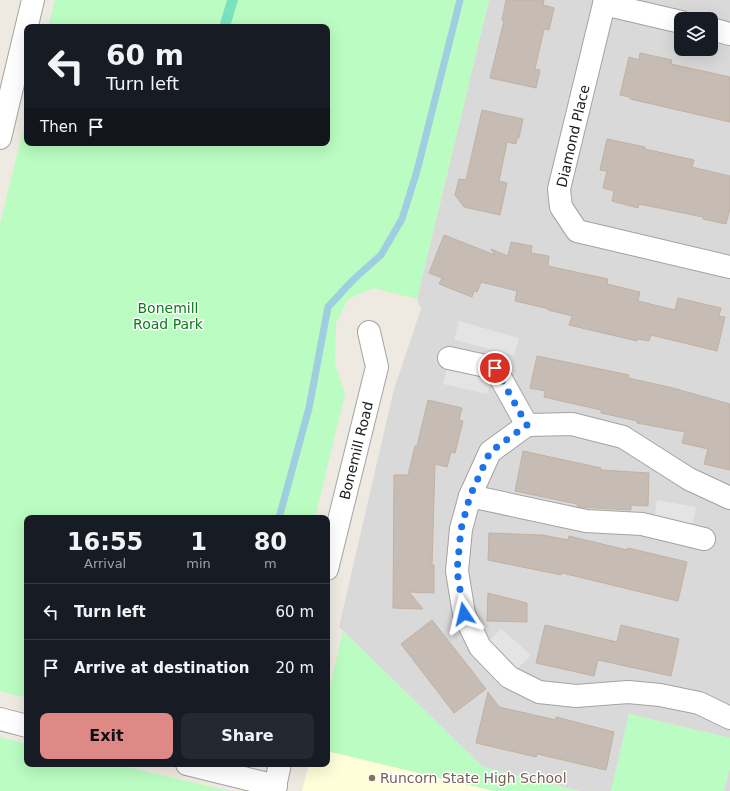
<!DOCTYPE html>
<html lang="en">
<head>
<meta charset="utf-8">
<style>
  :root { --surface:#171b24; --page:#242831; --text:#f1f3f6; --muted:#9ea1a6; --line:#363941; --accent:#df8987 }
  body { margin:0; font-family:"DejaVu Sans",sans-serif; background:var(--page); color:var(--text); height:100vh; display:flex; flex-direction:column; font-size:15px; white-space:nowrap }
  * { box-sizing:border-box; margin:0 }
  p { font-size:13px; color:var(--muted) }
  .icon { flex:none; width:22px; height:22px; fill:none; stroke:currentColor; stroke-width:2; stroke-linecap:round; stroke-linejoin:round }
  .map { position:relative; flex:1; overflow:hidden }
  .drawer { position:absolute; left:24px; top:515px; width:306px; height:252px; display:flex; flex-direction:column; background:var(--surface); border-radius:8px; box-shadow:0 4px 16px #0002 }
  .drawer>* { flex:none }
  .banner { position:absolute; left:24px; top:24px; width:306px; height:122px; border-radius:8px; box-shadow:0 4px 16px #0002; background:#171b24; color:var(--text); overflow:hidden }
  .tools { position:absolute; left:674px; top:12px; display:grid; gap:8px }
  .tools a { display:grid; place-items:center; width:44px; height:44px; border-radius:8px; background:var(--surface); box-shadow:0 4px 16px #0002; font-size:20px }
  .pin { position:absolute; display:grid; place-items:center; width:34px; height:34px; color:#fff; margin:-17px; border:2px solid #fff; border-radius:50%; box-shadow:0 1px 4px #0007 }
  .me { position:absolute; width:44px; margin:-22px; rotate:350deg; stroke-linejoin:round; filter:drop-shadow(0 0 3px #0008) }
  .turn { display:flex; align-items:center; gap:14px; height:84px; padding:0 16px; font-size:18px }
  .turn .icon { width:52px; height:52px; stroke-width:2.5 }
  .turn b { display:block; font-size:28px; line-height:34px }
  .then { display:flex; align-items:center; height:38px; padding:0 16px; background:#0003; gap:8px; font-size:15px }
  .eta { display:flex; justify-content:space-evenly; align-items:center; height:68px; text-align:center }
  .eta b { font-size:24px; font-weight:700; line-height:28px }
  .button { display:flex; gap:8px; margin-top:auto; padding:8px 16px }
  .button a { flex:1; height:46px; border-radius:8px; background:var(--accent); color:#111; font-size:16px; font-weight:700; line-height:46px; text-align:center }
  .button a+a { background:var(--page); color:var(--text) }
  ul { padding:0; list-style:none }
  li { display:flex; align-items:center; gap:12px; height:56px; padding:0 16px; border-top:1px solid var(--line) }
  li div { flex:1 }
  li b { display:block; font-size:15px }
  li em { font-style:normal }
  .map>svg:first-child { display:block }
</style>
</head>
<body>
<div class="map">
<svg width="730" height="791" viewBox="0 0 730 791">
  <rect width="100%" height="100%" fill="#eeeae1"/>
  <g fill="#dad9d9" fill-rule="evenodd">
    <path d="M489,0H730V738L629,714L611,791H579L483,767L339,627L394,389L421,309L417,299ZM681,19H711V49H681Z"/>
    <polygon points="730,767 730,791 724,791"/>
  </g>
  <polygon fill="#feffd9" points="327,751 494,791 302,791 309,764 327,764"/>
  <g fill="#bafcc1">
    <polygon points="55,0 489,0 417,299 373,288 348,299 336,323 335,363 345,394 315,518 27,518 27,698 0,691 0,224 27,114 27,143 327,143 327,27 48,27"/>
    <polygon points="343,631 483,767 579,791 494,791 327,751 327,699"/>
    <polygon points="629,714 730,738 730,767 724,791 611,791"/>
    <polygon points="0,737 27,744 27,764 114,764 229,791 0,791"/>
  </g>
  <polygon fill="#79e2be" points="227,0 238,0 230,27 219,27"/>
  <g fill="#e4e4e4">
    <polygon points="459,321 519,338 514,355 454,340"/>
    <polygon points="448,364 492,376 487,394 443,384"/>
    <polygon points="657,500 696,507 692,526 654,519"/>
    <polygon points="501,629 531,655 516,670 490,640"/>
  </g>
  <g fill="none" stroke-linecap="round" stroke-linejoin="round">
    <polyline stroke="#9ecedf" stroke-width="7" points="279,518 309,408 328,307 353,280 381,255 402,219 417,171 460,0"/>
  </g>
  <g fill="#c6bcb4" stroke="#c0b1a2">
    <polygon points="506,0 544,0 543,5 554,8 549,30 544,29 535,69 540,70 536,88 490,78 504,21 502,20"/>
    <polygon points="640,53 672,60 671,64 730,77 730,122 630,99 630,97 620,95 629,57 639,60"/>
    <polygon points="482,110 523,119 519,138 517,138 516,144 507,142 499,181 507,183 500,215 464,207 455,195 459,179 466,180"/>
    <polygon points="607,139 645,147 645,149 694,160 692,167 730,176 730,209 726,224 703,219 703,217 639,204 638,208 612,201 614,191 603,188 607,171 600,170"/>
    <polygon points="444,235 495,255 491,249 508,256 511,242 532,246 531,253 549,256 548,266 608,279 607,284 640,292 638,301 675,310 678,298 721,308 719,316 725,317 717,351 651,335 649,341 638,339 637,341 569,325 572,316 548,310 549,309 515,301 517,291 481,282 477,292 474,291 472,297 439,284 442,278 429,273"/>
    <polygon points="537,356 629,375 628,378 669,387 730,404 730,470 704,464 708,449 682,443 685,432 637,423 637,421 601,413 601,410 544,397 545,391 530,388"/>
    <polygon points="428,400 462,408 459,420 463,421 455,453 451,452 447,467 435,464 432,565 434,565 434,593 409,592 423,609 393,608 394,475 408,475 415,446 417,446"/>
    <polygon points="523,451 601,468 601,470 649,473 648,506 631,505 631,510 578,507 577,506 577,504 515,491"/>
    <polygon points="489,533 543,535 568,540 569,536 627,550 628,548 687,562 678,601 562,573 561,575 488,560"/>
    <polygon points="488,593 527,603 527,622 487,621"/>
    <polygon points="432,620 486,689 454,713 401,644"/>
    <polygon points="545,625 617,642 621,625 679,639 671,676 598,660 594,676 536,663"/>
    <polygon points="488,692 499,707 556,720 556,717 614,732 606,770 537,754 536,757 476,743"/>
  </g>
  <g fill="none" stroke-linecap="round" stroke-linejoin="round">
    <defs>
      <g id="minor">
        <polyline points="605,0 559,189 561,207 577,231 730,267"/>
        <polyline points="604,4 681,22"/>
        <polyline points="711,29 730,34"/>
        <polyline points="0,138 33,0"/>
        <polyline points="449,358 495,368 527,425"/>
        <polyline points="470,496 586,521 642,524 704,539"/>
        <polyline points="730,498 689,479 623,437 572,424 527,425 490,452 470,496 461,529 457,571 464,614 480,647 509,677 539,692 576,696 628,692 660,695 699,703 730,718"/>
        <path id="s1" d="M327,569L377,367L369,332"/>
        <polyline points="0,719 27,726"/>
        <polyline points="187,764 276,786"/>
        <polyline points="274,791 280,764"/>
      </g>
    </defs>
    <use href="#minor" stroke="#a3a3a3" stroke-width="24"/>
    <use href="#minor" stroke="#fff" stroke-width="22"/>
  </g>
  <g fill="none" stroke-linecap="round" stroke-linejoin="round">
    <polyline stroke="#1a73e8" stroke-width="7" stroke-dasharray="0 12.6" points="464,614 457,571 461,529 470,496 490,452 527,425 495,368"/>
  </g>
  <circle fill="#8d6e63" stroke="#fff" stroke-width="1.5" cx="372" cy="778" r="4"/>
  <g text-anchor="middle" stroke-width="3" stroke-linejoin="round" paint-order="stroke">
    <g font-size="14" fill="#1c1c1c" stroke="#fff">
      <text transform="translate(573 136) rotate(-77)" y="5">Diamond Place</text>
      <text dy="5" stroke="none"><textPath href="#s1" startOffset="122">Bonemill Road</textPath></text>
    </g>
    <g font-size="14" fill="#057e14" stroke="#fff">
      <text x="168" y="313">Bonemill<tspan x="168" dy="16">Road Park</tspan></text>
    </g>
    <g font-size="14" fill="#785e54" stroke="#fff" text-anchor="start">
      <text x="380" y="783">Runcorn State High School</text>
    </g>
  </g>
</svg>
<div class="tools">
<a><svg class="icon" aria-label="layers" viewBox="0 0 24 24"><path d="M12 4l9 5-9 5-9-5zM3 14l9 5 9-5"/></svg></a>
</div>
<div class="pin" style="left:495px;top:368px;background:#d93025"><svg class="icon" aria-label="arrive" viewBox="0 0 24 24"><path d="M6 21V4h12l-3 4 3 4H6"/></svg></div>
<svg class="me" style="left:464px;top:614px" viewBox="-20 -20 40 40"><path d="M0-17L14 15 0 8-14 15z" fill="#1a73e8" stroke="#fff" stroke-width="4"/></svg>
<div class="banner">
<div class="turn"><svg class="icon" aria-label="left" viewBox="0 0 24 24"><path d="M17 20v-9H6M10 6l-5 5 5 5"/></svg><div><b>60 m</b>Turn left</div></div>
<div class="then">Then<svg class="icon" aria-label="arrive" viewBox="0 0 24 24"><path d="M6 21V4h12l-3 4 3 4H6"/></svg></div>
</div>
<section class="drawer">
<div class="eta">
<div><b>16:55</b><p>Arrival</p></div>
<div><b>1</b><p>min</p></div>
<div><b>80</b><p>m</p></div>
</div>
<ul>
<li><svg class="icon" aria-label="left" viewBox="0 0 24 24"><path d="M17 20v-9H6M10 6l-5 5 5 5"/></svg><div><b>Turn left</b></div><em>60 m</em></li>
<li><svg class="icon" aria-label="arrive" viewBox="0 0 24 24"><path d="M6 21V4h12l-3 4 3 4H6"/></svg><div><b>Arrive at destination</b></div><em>20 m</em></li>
</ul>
<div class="button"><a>Exit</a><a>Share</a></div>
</section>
</div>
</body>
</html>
